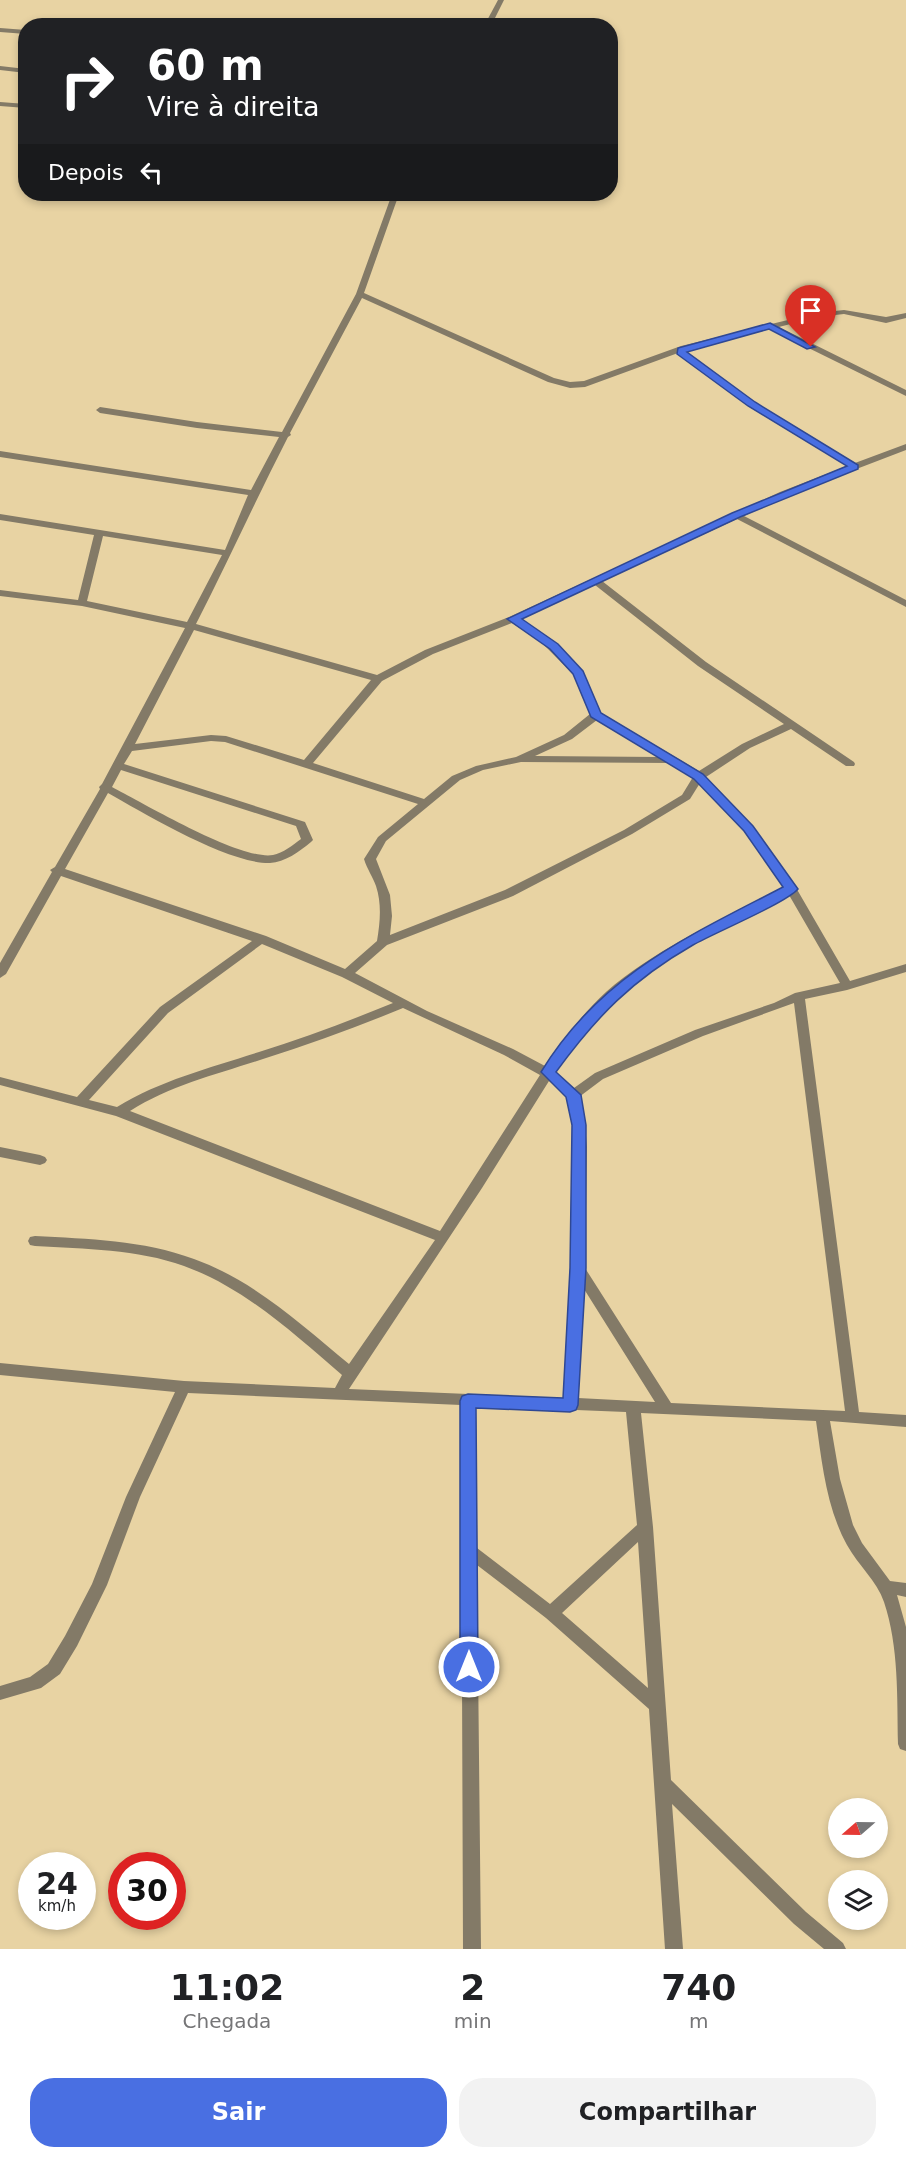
<!DOCTYPE html>
<html lang="pt">
<head>
<meta charset="utf-8">
<style>
  :root { --surface:#fff; --page:#f2f2f2; --text:#202124; --muted:#757577; --accent:#496fe2 }
  body { margin:0; font-family:"DejaVu Sans",sans-serif; background:var(--page); color:var(--text); height:100vh; display:flex; flex-direction:column; font-size:22px; white-space:nowrap }
  * { box-sizing:border-box; margin:0 }
  p { font-size:20px; color:var(--muted) }
  .icon { flex:none; width:33px; height:33px; fill:none; stroke:currentColor; stroke-width:2; stroke-linecap:round; stroke-linejoin:round }
  .map { position:relative; height:1949px; overflow:hidden }
  .sheet { display:flex; flex-direction:column; background:var(--surface); flex:1 }
  .sheet>* { flex:none }
  .hud { position:absolute; left:18px; top:18px; width:600px; height:183px; border-radius:24px; box-shadow:0 3px 9px #0003; background:#202124; color:#fff; overflow:hidden }
  .needle { width:39px; rotate:250deg }
  .fabs { position:absolute; left:828px; top:1798px; display:grid; gap:12px }
  .fabs a { display:grid; place-items:center; width:60px; height:60px; border-radius:50%; background:var(--surface); box-shadow:0 3px 9px #0003; font-size:30px }
  .speed { position:absolute; left:18px; top:1852px; display:flex; gap:12px; font-size:30px; font-weight:700; text-align:center }
  .speed>* { display:grid; place-content:center; width:78px; height:78px; border-radius:50%; background:var(--surface); box-shadow:0 3px 9px #0003; line-height:1 }
  .speed small { font-size:15px; font-weight:400 }
  .speed .limit { border:9px solid #d22; background:#fff; color:#111 }
  .pin { position:absolute; display:grid; place-items:center; width:51px; height:51px; color:#fff; margin:-62px -26px; border-radius:50% 50% 50% 0; rotate:-45deg; box-shadow:0 0 6px #0007 }
  .pin .icon { rotate:45deg }
  .me { position:absolute; width:66px; margin:-33px; rotate:0deg; stroke-linejoin:round; filter:drop-shadow(0 0 4px #0008) }
  .turn { display:flex; align-items:center; gap:21px; height:126px; padding:0 30px; font-size:27px }
  .turn .icon { width:78px; height:78px; stroke-width:2.5 }
  .turn b { display:block; font-size:42px; line-height:51px }
  .then { display:flex; align-items:center; height:57px; padding:0 30px; background:#0003; gap:12px; font-size:22px }
  .eta { display:flex; justify-content:space-evenly; align-items:center; height:102px; text-align:center }
  .eta b { font-size:36px; font-weight:700; line-height:42px }
  .action { display:flex; gap:12px; margin-top:auto; padding:12px 30px }
  .action a { flex:1; height:69px; border-radius:24px; background:var(--accent); color:#fff; font-size:24px; font-weight:700; line-height:69px; text-align:center }
  .action a+a { background:var(--page); color:var(--text) }
  .map>svg:first-child { display:block }
</style>
</head>
<body>
<div class="map">
<svg width="906" height="1949" viewBox="0 0 906 1949">
  <rect width="100%" height="100%" fill="#e8d3a3"/>
  <g fill="none" stroke-linecap="round" stroke-linejoin="round">
    <g fill="#837a67" fill-rule="evenodd">
      <polygon points="498,0 504,0 491,26 484,26"/>
      <polygon points="0,28 26,30 26,34 0,32"/>
      <polygon points="0,66 26,69 26,73 0,70"/>
      <polygon points="0,102 26,104 26,108 0,106"/>
      <path d="M392,194H399L364,293L554,378L570,382L584,381L681,346L817,313L844,310L886,317L906,313V318L886,323L844,314L817,317L779,327L906,390V396L770,329L685,350L686,353L754,402L855,463L906,444V450L786,496L744,516L906,600V607L737,519L602,581L706,662L854,762L855,764L854,766H846L791,729L750,748L706,777L752,826L795,886L850,981L906,964V972L847,990L805,999L859,1412L906,1415V1427L830,1421L840,1479L853,1525L862,1543L890,1581L906,1583V1597L897,1595L906,1627V1751L900,1749L898,1744C897,1697 899,1647 884,1602C877,1581 858,1565 847,1545C826,1507 822,1462 816,1421L641,1413L653,1527L671,1780L806,1912L843,1943L846,1949H824L794,1924L672,1804L683,1949H665L649,1709L546,1618L477,1565L481,1949H463L461,1405L188,1393L140,1497L107,1585L77,1646L60,1674L41,1688L0,1700V1686L30,1677L48,1664L65,1636L92,1584L126,1497L175,1392L0,1375V1363L184,1381L335,1388L342,1375C294,1334 245,1288 184,1266C137,1249 85,1249 35,1246L30,1245L28,1241L30,1237L35,1236C88,1239 143,1240 194,1259C253,1280 301,1324 349,1364L435,1240L116,1116L0,1085V1077L77,1097L160,1007L252,941L61,876L6,974L0,978V963L52,872L50,870L55,867L100,789L99,787L102,784L185,628L82,606L0,596V590L78,600L94,535L0,520V514L225,550L248,495L0,457V451L251,490L279,437L197,428L100,413L96,410L100,407L197,422L282,432L356,294ZM362,298L548,382L570,388L585,387L678,353L748,406L847,466L780,492L509,617L425,650L377,675L196,624C228,562 256,499 288,437L291,435L290,433ZM103,536L222,555L187,622L87,601ZM595,585L698,666L784,724L742,744L699,771L601,713L582,671L548,637L520,619ZM512,623L540,641L573,674L590,714L564,735L516,757L476,766L452,776L424,799L313,763L382,681L433,654ZM194,630L371,680L304,760L226,736L211,735L135,744ZM597,720L659,757L535,756L572,739ZM211,741L225,742L418,804L378,837L364,859C367,869 373,877 376,886C382,904 380,923 377,941L345,969L266,936L65,869L108,793C145,814 229,864 270,863C285,862 299,852 311,842L313,840L305,822L124,764L132,751ZM521,762L670,763L693,777L682,795L624,830L505,890L390,935L392,916L390,895L376,859L386,841L460,780L483,770ZM121,770L296,826L301,839C293,845 283,853 273,855C241,861 143,803 112,787ZM700,783L744,830L784,888C723,919 658,947 606,992C582,1014 563,1040 545,1066L513,1049L427,1011L355,973L387,945L513,896L632,834L690,799ZM789,895L840,983L795,993L774,1003L695,1030L595,1073L574,1088L554,1072C572,1045 591,1019 615,998C666,954 729,925 789,895ZM262,944L342,977L393,1003C349,1021 304,1038 259,1052C210,1068 161,1080 117,1107L89,1100L168,1013ZM794,1003L845,1411L671,1403L585,1268L587,1147L584,1113L579,1097L603,1079L703,1036ZM403,1008L504,1055L540,1075L440,1231L130,1111C171,1085 218,1074 263,1059C311,1044 357,1027 403,1008ZM549,1081L566,1096L571,1113L574,1147L573,1242L563,1398L349,1389L482,1188ZM584,1289L655,1402L578,1398ZM475,1406L626,1412L637,1525L550,1604L477,1548ZM638,1542L648,1688L562,1613Z"/>
      <polygon points="0,1147 40,1155 45,1157 47,1160 45,1163 40,1165 0,1157"/>
    </g>
  </g>
  <path fill="#496fe2" stroke="#2f4893" stroke-width="1.5" d="M770,323L815,347L807,349L769,329L687,352L755,402L858,465V469L740,517L522,619L558,644L583,671L601,713L703,774L753,826L798,889C786,903 714,933 693,945C632,980 597,1016 556,1072L581,1095L586,1125V1268L578,1405L576,1410L570,1412L476,1408L478,1667L475,1673L469,1675L463,1673L460,1667V1401L462,1396L468,1394L563,1398L570,1268L572,1125L566,1097L541,1072C600,975 687,937 783,887L744,831L694,779L591,717L573,674L550,649L507,619L732,513L847,466L748,406L677,354L678,348Z"/>
</svg>
<div class="fabs">
<a><svg class="needle" viewBox="-14 -14 28 28"><path d="M0-13l5 13h-10z" fill="#e53935"/><path d="M0 13l5-13h-10z" fill="#757577"/></svg></a>
<a><svg class="icon" aria-label="layers" viewBox="0 0 24 24"><path d="M12 4l9 5-9 5-9-5zM3 14l9 5 9-5"/></svg></a>
</div>
<div class="speed"><div>24<small>km/h</small></div><div class="limit">30</div></div>
<div class="pin" style="left:811px;top:347px;background:#d93025"><svg class="icon" aria-label="arrive" viewBox="0 0 24 24"><path d="M6 21V4h12l-3 4 3 4H6"/></svg></div>
<svg class="me" style="left:469px;top:1667px" viewBox="-20 -20 40 40"><circle r="17" fill="#496fe2" stroke="#fff" stroke-width="3"/><path d="M0-11L8 9 0 5-8 9z" fill="#fff"/></svg>
<div class="hud">
<div class="turn"><svg class="icon" aria-label="right" viewBox="0 0 24 24"><path d="M7 20v-9h11M14 6l5 5-5 5"/></svg><div><b>60 m</b>Vire à direita</div></div>
<div class="then">Depois<svg class="icon" aria-label="left" viewBox="0 0 24 24"><path d="M17 20v-9H6M10 6l-5 5 5 5"/></svg></div>
</div>
</div>
<section class="sheet">
<div class="eta">
<div><b>11:02</b><p>Chegada</p></div>
<div><b>2</b><p>min</p></div>
<div><b>740</b><p>m</p></div>
</div>
<div class="action"><a>Sair</a><a>Compartilhar</a></div>
</section>
</body>
</html>
